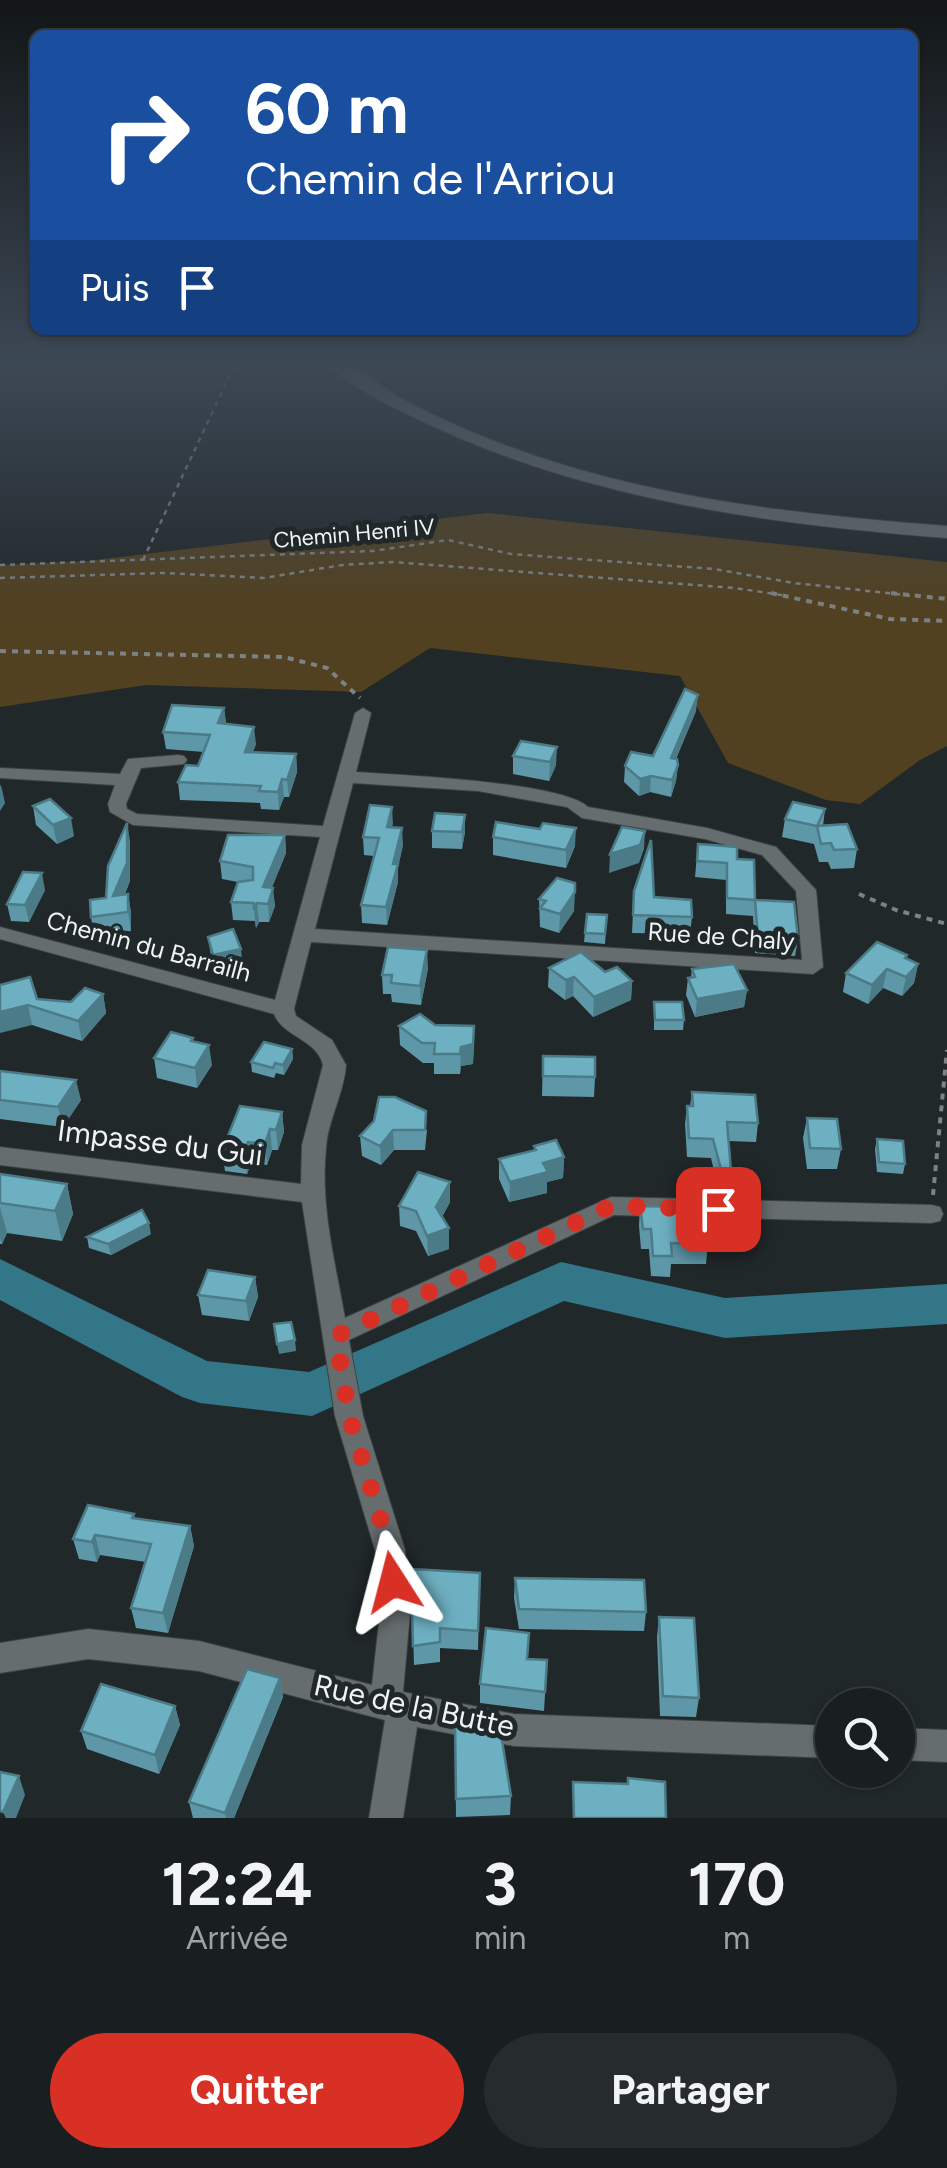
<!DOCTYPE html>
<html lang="fr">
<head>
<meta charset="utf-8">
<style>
  :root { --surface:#191e20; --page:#262b2d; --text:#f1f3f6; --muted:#9fa2a5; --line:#373c3e; --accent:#d93025 }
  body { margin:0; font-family:Figtree,sans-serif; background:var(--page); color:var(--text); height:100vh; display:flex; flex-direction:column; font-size:38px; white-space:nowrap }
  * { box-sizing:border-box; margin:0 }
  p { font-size:32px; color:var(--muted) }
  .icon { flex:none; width:55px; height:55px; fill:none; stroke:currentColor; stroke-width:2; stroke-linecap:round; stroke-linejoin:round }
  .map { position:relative; height:1818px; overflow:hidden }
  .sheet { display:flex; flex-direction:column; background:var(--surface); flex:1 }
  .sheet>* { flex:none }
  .guide { position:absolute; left:30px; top:30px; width:888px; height:305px; border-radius:15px; box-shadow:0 2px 8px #0004,0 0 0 2px var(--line); background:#1a4fa0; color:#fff; overflow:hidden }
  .buttons { position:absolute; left:815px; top:1688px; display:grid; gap:20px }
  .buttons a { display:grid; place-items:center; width:100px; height:100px; border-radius:50%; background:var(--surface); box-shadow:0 2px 8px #0004,0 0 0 2px var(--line); font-size:50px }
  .pin { position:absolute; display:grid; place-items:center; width:85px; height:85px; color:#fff; margin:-42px; border-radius:20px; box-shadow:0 5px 15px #0006 }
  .me { position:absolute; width:110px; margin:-55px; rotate:351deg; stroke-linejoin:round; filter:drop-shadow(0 0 8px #0008) }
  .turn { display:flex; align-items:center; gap:35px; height:210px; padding:0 50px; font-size:45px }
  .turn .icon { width:130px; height:130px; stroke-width:2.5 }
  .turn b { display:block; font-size:70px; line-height:85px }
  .then { display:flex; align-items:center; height:95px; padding:0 50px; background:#0003; gap:20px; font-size:38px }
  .eta { display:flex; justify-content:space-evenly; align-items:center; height:170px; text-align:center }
  .eta b { font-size:60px; font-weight:700; line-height:70px }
  .button { display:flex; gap:20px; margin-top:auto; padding:20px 50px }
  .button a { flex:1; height:115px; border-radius:60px; background:var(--accent); color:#fff; font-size:40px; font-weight:700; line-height:115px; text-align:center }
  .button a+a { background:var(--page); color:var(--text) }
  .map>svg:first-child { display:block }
</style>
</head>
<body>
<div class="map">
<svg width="947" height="1818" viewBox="0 0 947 1818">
  <rect width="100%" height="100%" fill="#21282a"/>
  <polygon fill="#524121" points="487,513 947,562 947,746 920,760 860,804 826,800 728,763 680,676 430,648 361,692 146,685 0,707 0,565 87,561"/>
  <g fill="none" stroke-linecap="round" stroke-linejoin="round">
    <polygon fill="#327687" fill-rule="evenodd" points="0,1259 207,1361 309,1372 561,1262 725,1298 947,1284 947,1324 725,1338 564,1301 312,1416 200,1403 182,1397 0,1300"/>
    <defs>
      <g id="minor">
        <path d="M363,708L371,713L356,772C399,775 562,782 588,807L707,828L776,847L816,890L823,967L813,974L311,942L294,1009L296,1016L332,1040L346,1065C344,1094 328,1119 326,1148C320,1205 335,1262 345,1318L611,1197L931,1205L940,1207L943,1214L940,1221L931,1223L614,1215L349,1340L363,1416L405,1550L410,1613L403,1692L514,1714L832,1726V1758L514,1746L417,1727L403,1818H369L385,1720L199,1671L88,1659L0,1673V1643L88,1629L199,1641L372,1685L380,1613L375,1550L335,1416L302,1202L0,1165V1147L301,1184L302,1145L323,1065C317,1039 283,1037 274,1014L0,939V927L275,1000L320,837L133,825L110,812L108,804L115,785L0,778V768L120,774L128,759L178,755L184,756L187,760L184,764L141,768L126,804L127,809L137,814L323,826L355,713ZM353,783L478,791L567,807L582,818L705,839L762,855L796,891L802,960L315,929Z"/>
        <polygon points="898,1728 947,1730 947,1762 898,1760"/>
      </g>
      <path id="secondary" d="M325,362C356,361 379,386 406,401C453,426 504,446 554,462C681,502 815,516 947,526V538C767,524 586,500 422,421C390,406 350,387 325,362Z"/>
    </defs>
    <use href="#minor" stroke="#3d4344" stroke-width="2"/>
    <use href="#secondary" stroke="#3d4344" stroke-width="2"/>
    <g stroke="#7d8284" stroke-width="2.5" stroke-dasharray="5 5" stroke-linecap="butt">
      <polyline points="143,560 236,362"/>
      <polyline points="0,565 373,551 448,540 511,554 714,569 794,583 915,596"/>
      <polyline points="0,578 163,573 264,578 342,565 393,562 735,588 788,596"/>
    </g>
    <g stroke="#7d8284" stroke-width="4" stroke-dasharray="6 6" stroke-linecap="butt">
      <polyline points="771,593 890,619 947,621"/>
      <polyline points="891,593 947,599"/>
      <polyline points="0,651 284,657 327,668 360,698"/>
      <polyline points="859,894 896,910 947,924"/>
      <polyline points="933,1195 947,1050"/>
    </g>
    <use href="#minor" fill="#666d6f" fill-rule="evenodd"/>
    <use href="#secondary" fill="#666d6f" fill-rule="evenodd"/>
  </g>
  <g fill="#5e97a7">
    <polygon points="224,708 226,723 256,744 253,752 296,754 297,772 289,797 284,797 279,810 261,809 260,803 180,800 178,782 198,766 204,752 166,749 163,732"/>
    <polygon points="696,711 676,759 678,765 676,781 671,797 650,792 639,796 624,782 625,766 653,756"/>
    <polygon points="521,741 556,765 549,781 513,774 513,756"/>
    <polygon points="33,806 74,836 57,844 36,825"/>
    <polygon points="392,807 392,827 403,845 398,867 398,882 387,925 362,923 361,905 374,856 364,855 363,837"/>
    <polygon points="825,809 823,826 857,849 854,868 831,869 828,862 819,862 814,844 782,837 785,819"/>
    <polygon points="540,829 575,846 566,868 493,855 493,837"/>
    <polygon points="432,831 465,832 462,849 432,848"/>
    <polygon points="285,835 286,853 272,887 275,906 269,922 259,922 256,928 255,921 233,920 231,902 238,882 222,879 220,861"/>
    <polygon points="130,841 130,881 125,894 128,894 131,913 131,931 94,935 91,917 106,898"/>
    <polygon points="698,844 737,859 755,900 798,939 795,956 755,953 753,916 726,914 726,880 695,877"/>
    <polygon points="45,890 29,922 11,921 7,904"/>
    <polygon points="634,891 654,897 692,917 690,934 632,933"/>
    <polygon points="539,899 574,911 559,933 540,927"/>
    <polygon points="587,914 607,915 605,944 584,942"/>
    <polygon points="208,937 243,968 216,974 211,956"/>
    <polygon points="906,959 918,964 914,983 902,996 883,988 868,1004 843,992 846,973"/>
    <polygon points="428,968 421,1005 392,1002 391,994 383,994 382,975"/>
    <polygon points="549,968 605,972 632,981 631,1000 593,1017 573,996 565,1000 548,987"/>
    <polygon points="692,969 747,990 744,1007 695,1017 686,995 688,978 691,977"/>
    <polygon points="0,985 37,999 71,1002 103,994 106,1013 82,1041 32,1025"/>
    <polygon points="654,1002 684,1020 683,1030 654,1030"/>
    <polygon points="435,1025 474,1045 473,1064 461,1066 460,1074 434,1074 434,1063 423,1063 400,1045 399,1026"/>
    <polygon points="194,1042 212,1065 197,1088 157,1078 154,1058"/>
    <polygon points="292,1049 293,1059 284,1075 276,1073 274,1078 252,1072 251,1062"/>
    <polygon points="543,1056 595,1077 594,1097 542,1096"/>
    <polygon points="0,1071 81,1100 63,1127 0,1119"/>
    <polygon points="692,1092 758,1123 756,1142 729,1141 729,1190 719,1192 711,1158 687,1157 685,1124 687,1106 690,1106"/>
    <polygon points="282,1112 284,1132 278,1150 272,1150 267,1165 251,1163 247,1174 225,1171 222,1151"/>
    <polygon points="807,1118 841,1149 837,1169 807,1169 803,1138"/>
    <polygon points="374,1121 427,1130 425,1150 394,1150 381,1165 362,1156 360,1136"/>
    <polygon points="877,1139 905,1164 903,1174 877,1172 875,1149"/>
    <polygon points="534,1146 564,1157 563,1178 547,1182 547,1193 509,1202 499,1179 499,1159 534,1151"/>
    <polygon points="0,1174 67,1184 73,1214 62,1241 7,1233 2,1244 0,1244"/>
    <polygon points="450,1202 442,1217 449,1249 428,1256 416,1231 400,1226 399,1206"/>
    <polygon points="640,1206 685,1210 708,1244 706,1264 671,1264 670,1277 651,1276 649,1249 641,1249 639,1226"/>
    <polygon points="151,1234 111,1255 89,1248 87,1237"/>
    <polygon points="255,1277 258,1297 249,1321 202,1315 198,1295"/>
    <polygon points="134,1514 135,1519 190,1526 194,1546 168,1633 136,1628 131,1608 146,1562 100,1555 97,1562 79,1559 73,1539"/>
    <polygon points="411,1569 480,1573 478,1650 440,1648 440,1662 414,1665"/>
    <polygon points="515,1578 646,1612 644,1631 519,1629 514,1598"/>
    <polygon points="659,1617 699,1698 696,1717 660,1716 657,1637"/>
    <polygon points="528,1659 547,1660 544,1711 480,1703 480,1684"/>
    <polygon points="280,1678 283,1697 234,1818 193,1818 189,1802"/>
    <polygon points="175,1706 180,1725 159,1774 87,1749 81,1731"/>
    <polygon points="455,1720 511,1796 510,1815 456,1817"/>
  </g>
  <g fill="#4c7b88">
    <polygon points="698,695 696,711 669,775 671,758"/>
    <polygon points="224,708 226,725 218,723"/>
    <polygon points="254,727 256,744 246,769 245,752"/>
    <polygon points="557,747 556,765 549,781 550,762"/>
    <polygon points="296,754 297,772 289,797 287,780"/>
    <polygon points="678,765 676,781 671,797 672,780"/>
    <polygon points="651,776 650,792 639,796 640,779"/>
    <polygon points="282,779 284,797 279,810 278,792"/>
    <polygon points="1,785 5,803 0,811 0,786"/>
    <polygon points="392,807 393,824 387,844 387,827"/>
    <polygon points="465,815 465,832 462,849 462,832"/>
    <polygon points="71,818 74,836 57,844 53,825"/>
    <polygon points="127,823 130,841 130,881 116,914 113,896"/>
    <polygon points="402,828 403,845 398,867 398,882 387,925 386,907 393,864"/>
    <polygon points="576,828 575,846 566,868 566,850"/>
    <polygon points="645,831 644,849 639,863 609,873 610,854"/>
    <polygon points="285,835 286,853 265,905 263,887"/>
    <polygon points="42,873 45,890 29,922 25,905"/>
    <polygon points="273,888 275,906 269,922 268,904"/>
    <polygon points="575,892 574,911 559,933 560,914"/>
    <polygon points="128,894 131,913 131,931 128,912"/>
    <polygon points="257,903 259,922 256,928 254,910"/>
    <polygon points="241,949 243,968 216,974 213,955"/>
    <polygon points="427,950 428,968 421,1005 420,986"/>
    <polygon points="918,964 914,983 902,996 906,977"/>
    <polygon points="887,969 883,988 868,1004 872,985"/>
    <polygon points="574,977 573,996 565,1000 566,980"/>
    <polygon points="632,981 631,1000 593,1017 594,997"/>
    <polygon points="747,990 744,1007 695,1017 697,999"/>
    <polygon points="103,994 106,1013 82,1041 78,1021"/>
    <polygon points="28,1005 32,1025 0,1033 0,1012"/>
    <polygon points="474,1026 473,1064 461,1066 460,1074 461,1047"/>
    <polygon points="209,1045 212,1065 197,1088 195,1068"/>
    <polygon points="292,1049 293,1059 284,1075 283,1065"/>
    <polygon points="76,1080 81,1100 63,1127 58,1107"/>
    <polygon points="282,1112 284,1132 278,1150 276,1130"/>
    <polygon points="270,1129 272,1150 267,1165 265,1144"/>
    <polygon points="393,1130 394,1150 381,1165 380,1146"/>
    <polygon points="248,1142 251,1163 247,1174 244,1153"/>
    <polygon points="564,1157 563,1178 547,1182 547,1193 509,1202 510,1182 543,1163"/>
    <polygon points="731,1171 729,1190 719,1192 722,1173"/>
    <polygon points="450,1182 450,1202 437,1227 436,1207"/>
    <polygon points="67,1184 73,1214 62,1241 55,1211"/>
    <polygon points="0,1207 7,1233 2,1244 0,1238"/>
    <polygon points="149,1223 151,1234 111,1255 108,1244"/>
    <polygon points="449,1228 449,1249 428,1256 427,1236"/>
    <polygon points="255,1277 258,1297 249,1321 246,1301"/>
    <polygon points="295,1340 296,1351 279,1354 277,1344"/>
    <polygon points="190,1526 194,1546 168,1633 163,1613"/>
    <polygon points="95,1535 100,1555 97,1562 92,1542"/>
    <polygon points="280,1678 283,1697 234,1818 226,1818 225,1813"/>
    <polygon points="175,1706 180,1725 159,1774 155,1755"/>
    <polygon points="19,1776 25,1795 16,1818 6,1818 3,1812"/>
  </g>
  <g fill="#6db0c2" stroke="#4c7b88" stroke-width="2.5">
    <polygon points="685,689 698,695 671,758 677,759 678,765 672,780 651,776 640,779 625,766 631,752 653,756"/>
    <polygon points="172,705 224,708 218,723 254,727 245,752 296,754 287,780 282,779 278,792 259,791 261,786 178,782 186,765 198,766 210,735 163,732"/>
    <polygon points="521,741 557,747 550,762 513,756"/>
    <polygon points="50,799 71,818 53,825 33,806"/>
    <polygon points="793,802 825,809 817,826 847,824 857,849 834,850 831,843 821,844 817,826 785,819"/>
    <polygon points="370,805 392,807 387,827 402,828 393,864 398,864 386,907 361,905 379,838 363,837"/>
    <polygon points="435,813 465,815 462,832 432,831"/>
    <polygon points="496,822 540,829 543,823 576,828 566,850 493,837"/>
    <polygon points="127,823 127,863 113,896 128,894 128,912 91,917 90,900 106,898 108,866"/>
    <polygon points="622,827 645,831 640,845 610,854"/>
    <polygon points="228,835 285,835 263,887 273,888 268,904 257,903 254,910 254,903 231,902 238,882 253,880 253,867 220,861"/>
    <polygon points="651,840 654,897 691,900 692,917 633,915 634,891"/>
    <polygon points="698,844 737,847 737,859 754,860 755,900 794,902 798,939 758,937 755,900 727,898 727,863 697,861"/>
    <polygon points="23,872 42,873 25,905 7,904"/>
    <polygon points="557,878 575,883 575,892 560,914 540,908 546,901 539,899"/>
    <polygon points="587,914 607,915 605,934 585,933"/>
    <polygon points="233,929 241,949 213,955 208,937"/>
    <polygon points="877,942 907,955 905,958 918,964 906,977 887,969 872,985 846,973"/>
    <polygon points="388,947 427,950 420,986 391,983 392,975 382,975"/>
    <polygon points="581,952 605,972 617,967 632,981 594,997 574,977 566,980 549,968"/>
    <polygon points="734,964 747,990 697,999 688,978 695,977 692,969"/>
    <polygon points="30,977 37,999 71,1002 85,988 103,994 78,1021 28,1005 0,1012 0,985"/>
    <polygon points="654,1002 682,1002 684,1020 655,1020"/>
    <polygon points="420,1014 435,1025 474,1026 473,1044 461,1047 460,1054 434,1054 435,1043 422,1043 399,1026"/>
    <polygon points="171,1032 193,1038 191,1041 209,1045 195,1068 154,1058"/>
    <polygon points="264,1042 292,1049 283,1065 275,1063 273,1068 251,1062"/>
    <polygon points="543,1056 595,1057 595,1077 543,1076"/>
    <polygon points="0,1071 76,1080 58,1107 0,1100"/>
    <polygon points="692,1092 755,1095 758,1123 727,1122 731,1171 722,1173 713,1139 689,1138 687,1106 693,1106"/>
    <polygon points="379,1097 395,1097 426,1111 425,1130 393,1130 380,1146 360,1136 374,1121"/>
    <polygon points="240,1106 282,1112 276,1130 270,1129 265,1144 248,1142 244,1153 222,1151"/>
    <polygon points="807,1118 837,1119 841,1149 810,1148"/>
    <polygon points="877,1139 903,1141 905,1164 879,1162"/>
    <polygon points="556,1140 564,1157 543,1163 548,1172 510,1182 499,1159 536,1150 534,1146"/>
    <polygon points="418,1172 450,1182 436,1207 449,1228 427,1236 416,1211 399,1206"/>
    <polygon points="0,1174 67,1184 55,1211 0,1203"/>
    <polygon points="640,1206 685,1207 685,1210 705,1210 708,1244 671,1243 672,1256 653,1256 651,1229 643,1229"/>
    <polygon points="142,1210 149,1223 108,1244 87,1237"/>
    <polygon points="208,1270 255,1277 246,1301 198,1295"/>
    <polygon points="291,1322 295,1340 277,1344 274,1324"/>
    <polygon points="88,1505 134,1514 132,1518 190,1526 163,1613 131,1608 151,1544 95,1535 92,1542 73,1539"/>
    <polygon points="411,1569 480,1573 478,1631 440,1628 440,1642 413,1646"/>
    <polygon points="515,1578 644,1580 646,1612 519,1609"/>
    <polygon points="659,1617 694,1618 699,1698 663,1696"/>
    <polygon points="486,1628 529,1633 527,1659 547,1660 545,1692 480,1684"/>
    <polygon points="247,1669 280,1678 225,1813 189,1802"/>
    <polygon points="101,1684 175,1706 155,1755 81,1731"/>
    <polygon points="455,1720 500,1728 511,1796 456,1799"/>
    <polygon points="0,1772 19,1776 3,1812 0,1811"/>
    <polygon points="628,1778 665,1782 666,1818 574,1818 573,1782 628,1784"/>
  </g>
  <linearGradient id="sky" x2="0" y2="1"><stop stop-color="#121617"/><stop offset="0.59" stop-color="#3d4855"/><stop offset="1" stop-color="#3d4855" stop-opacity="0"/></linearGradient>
  <rect width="947" height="616" fill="url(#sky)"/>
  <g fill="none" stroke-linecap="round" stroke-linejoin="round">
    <polyline stroke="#d93025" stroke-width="18" stroke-dasharray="0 32.4" points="393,1582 390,1550 349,1416 336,1336 611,1206 718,1209"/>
  </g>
  <g text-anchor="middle" stroke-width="10" stroke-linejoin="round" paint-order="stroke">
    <g font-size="22" fill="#f0f4f6" stroke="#21282a">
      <text transform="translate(354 533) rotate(-5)" y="8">Chemin Henri IV</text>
    </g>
    <g font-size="25" fill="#f0f4f6" stroke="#21282a">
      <text transform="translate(721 936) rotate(4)" y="9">Rue de Chaly</text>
      <text transform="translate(149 946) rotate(15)" y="9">Chemin du Barrailh</text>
    </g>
    <g font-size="30" fill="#f0f4f6" stroke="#21282a">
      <text transform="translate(160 1143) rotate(7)" y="10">Impasse du Gui</text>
      <text transform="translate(414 1706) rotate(12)" y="10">Rue de la Butte</text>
    </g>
  </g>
</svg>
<div class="buttons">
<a><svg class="icon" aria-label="search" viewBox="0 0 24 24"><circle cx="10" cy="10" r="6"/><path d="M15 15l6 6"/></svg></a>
</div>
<div class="pin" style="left:718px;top:1209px;background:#d93025"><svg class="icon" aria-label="arrive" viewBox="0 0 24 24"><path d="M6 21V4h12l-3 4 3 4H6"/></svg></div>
<svg class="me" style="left:393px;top:1582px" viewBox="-20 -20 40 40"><path d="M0-17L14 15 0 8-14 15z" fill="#d93025" stroke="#fff" stroke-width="4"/></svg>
<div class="guide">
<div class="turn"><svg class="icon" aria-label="right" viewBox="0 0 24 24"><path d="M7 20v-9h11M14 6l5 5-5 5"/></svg><div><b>60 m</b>Chemin de l'Arriou</div></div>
<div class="then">Puis<svg class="icon" aria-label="arrive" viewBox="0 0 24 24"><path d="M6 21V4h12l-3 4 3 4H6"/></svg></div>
</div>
</div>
<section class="sheet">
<div class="eta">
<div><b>12:24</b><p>Arrivée</p></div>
<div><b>3</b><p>min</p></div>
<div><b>170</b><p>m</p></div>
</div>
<div class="button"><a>Quitter</a><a>Partager</a></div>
</section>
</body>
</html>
